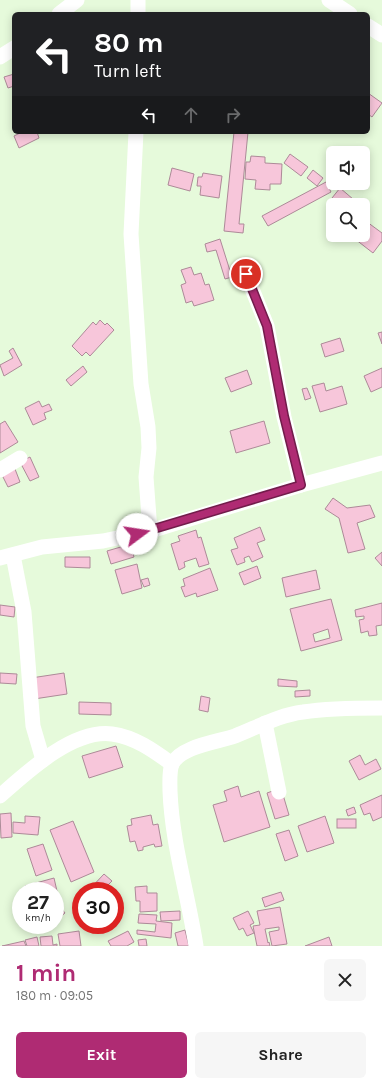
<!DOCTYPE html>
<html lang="en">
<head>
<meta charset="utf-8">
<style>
  :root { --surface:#fff; --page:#f6f6f6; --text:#222; --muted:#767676; --accent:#af2b73 }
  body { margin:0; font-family:Karla,sans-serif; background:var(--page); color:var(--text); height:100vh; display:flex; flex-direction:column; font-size:15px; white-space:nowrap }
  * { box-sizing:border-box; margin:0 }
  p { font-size:13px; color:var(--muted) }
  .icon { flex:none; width:22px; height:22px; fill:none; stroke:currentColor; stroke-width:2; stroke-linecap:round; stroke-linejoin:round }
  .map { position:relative; height:946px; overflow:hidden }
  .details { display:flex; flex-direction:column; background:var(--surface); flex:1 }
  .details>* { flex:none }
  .guide { position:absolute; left:12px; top:12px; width:358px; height:122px; border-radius:6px; box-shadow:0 2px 10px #0003; background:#202124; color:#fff; overflow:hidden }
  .controls { position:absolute; left:326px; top:146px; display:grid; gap:8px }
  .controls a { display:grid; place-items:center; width:44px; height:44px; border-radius:6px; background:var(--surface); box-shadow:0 2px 10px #0003; font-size:20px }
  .speed { position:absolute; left:12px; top:882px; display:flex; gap:8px; font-size:20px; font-weight:700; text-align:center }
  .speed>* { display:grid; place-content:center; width:52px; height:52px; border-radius:50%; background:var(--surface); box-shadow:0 2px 10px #0003; line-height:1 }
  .speed small { font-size:10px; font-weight:400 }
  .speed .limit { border:6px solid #d22; background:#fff; color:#111 }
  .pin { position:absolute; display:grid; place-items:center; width:34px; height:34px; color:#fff; margin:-17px; border:2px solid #fff; border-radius:50%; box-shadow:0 1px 4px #0007 }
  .me { position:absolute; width:44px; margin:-22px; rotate:76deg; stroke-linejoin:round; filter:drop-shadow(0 0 3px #0008) }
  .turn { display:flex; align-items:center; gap:14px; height:84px; padding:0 16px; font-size:18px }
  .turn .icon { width:52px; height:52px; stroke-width:2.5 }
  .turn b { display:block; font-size:28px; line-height:34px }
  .lanes { display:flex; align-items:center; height:38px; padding:0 16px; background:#0003; justify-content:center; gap:20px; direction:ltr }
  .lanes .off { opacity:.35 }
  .round { display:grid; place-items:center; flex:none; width:42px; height:42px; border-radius:6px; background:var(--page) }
  .overview { display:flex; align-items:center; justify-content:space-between; height:68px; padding:0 16px }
  h1 { font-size:24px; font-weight:700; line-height:30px; color:var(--accent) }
  .button { display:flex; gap:8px; margin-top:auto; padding:8px 16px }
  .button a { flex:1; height:46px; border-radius:6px; background:var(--accent); color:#fff; font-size:16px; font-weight:700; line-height:46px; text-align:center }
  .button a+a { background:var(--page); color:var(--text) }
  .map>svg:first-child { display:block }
</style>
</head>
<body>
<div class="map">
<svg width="382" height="946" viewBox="0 0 382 946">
  <rect width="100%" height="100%" fill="#e6fadb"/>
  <g fill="#f7c6da" stroke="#ad8a98" fill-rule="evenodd">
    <polygon points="14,74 14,86 8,88 4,77"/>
    <polygon points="368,93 382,103 372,117 368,114"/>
    <polygon points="22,132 37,132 39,138 19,148 14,136"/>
    <polygon points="234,132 248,132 239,224 244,224 243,233 224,231"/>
    <polygon points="290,154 308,167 301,176 284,163"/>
    <polygon points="251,156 265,157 265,163 282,164 281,184 270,184 270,190 255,189 256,180 245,179 246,162 250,162"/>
    <polygon points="172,168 194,174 190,191 168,185"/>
    <polygon points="313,170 323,178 317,186 307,178"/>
    <polygon points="203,173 222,176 219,198 200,195 201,186 197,186 198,177 202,177"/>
    <polygon points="326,182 331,192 268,226 262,216"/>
    <polygon points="340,188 360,205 340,205 332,198"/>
    <polygon points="363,219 382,233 382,241 373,253 355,239 358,235 363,235"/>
    <polygon points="220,239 232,277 225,279 216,250 207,252 205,244"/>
    <polygon points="191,267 194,275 201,273 205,285 209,284 214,300 194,306 192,301 186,303 181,285 186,283 181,270"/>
    <polygon points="100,320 105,325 107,323 114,330 90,356 86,352 82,356 72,346 93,322 96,325"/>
    <polygon points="382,332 382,344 378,333"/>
    <polygon points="340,338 344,351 325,357 321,344"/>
    <polygon points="13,348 22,365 4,376 0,365 13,358 9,351"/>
    <polygon points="83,366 87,372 71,386 66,380"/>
    <polygon points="382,368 382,387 371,392 364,376"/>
    <polygon points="247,370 252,384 231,392 225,378"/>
    <polygon points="324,383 326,391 342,386 347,404 320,412 312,386"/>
    <polygon points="307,388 311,398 305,400 302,389"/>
    <polygon points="39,401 42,407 49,404 52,410 44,413 46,419 33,425 25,408"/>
    <polygon points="5,421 18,442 0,453 0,424"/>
    <polygon points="264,421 270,443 236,453 230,431"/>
    <polygon points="30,457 39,477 30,481 20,462"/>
    <polygon points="15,469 20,482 8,487 2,475"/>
    <polygon points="333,498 347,508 370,505 375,517 357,523 365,549 348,553 339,518 325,509"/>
    <polygon points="260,527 265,540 257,543 263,557 252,562 249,556 244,558 245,562 237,565 231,550 238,548 234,538"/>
    <polygon points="196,530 198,538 201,537 209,564 199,567 196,558 184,562 185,567 179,570 171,544 180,541 178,536"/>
    <polygon points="131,544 134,557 111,564 107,551"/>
    <polygon points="382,552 382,566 375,558"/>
    <polygon points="65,557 90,557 90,568 65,567"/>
    <polygon points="137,564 142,588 122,594 115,570"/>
    <polygon points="257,566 261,578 244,585 239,573"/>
    <polygon points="210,568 218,590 197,597 196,593 185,597 181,587 185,586 183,579"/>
    <polygon points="316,570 320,589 286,597 282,578"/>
    <polygon points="148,578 150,585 144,587 141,580"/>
    <path d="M331,599L342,640L301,651L290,609ZM328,629L330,638L315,642L313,634Z"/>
    <polygon points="382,603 382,625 376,626 377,635 369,636 368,631 361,633 359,620 364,619 364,616 356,617 355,610"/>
    <polygon points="0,605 15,607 14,617 0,615"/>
    <polygon points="0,673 17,674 16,684 0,683"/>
    <polygon points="64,673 67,694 34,699 31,678"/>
    <polygon points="278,679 297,681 297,687 278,686"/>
    <polygon points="310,690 310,696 295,697 295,691"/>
    <polygon points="201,696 210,698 208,712 199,710"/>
    <polygon points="79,702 111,703 111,715 79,714"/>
    <polygon points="116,746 123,767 89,778 82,756"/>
    <polygon points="360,755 365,765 376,759 381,769 359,780 349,761"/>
    <polygon points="238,786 241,797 259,791 270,827 224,842 213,805 227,801 224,791"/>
    <polygon points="281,788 289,815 275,819 267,793"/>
    <polygon points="382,795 382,817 373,821 370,813 364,815 360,805"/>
    <polygon points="354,807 356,813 348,816 346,810"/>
    <polygon points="11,813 12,837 1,838 0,814"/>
    <polygon points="151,815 153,825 158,824 162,846 155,847 154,844 143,847 143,850 138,851 135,841 130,842 127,826 132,825 131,819"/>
    <polygon points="25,816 40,817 38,835 13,833 13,822 25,823"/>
    <polygon points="325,816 334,843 307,852 298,826"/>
    <rect x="337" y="819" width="19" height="9"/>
    <polygon points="73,821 94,872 71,882 50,830"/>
    <polygon points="289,830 298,856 285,861 276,834"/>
    <polygon points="43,844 52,870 36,876 27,849"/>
    <polygon points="104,874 112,881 102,891 88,891"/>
    <polygon points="54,878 59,900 55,901 55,891 26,891 25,886"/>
    <polygon points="147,886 147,893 157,893 157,911 140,912 140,901 136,901 135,887"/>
    <polygon points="281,892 284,900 265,907 262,898"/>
    <polygon points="58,904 65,913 55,921 55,907"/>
    <polygon points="280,907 287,944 272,946 269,932 279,930 279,927 265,929 268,943 269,942 270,946 257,946 253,926 260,925 257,911"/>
    <polygon points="180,911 180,920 161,921 160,912"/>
    <polygon points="248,911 254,923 250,925 254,933 247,936 243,928 239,930 233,918"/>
    <polygon points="139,914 157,915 156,921 172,923 171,938 137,934 137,930 155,932 156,924 138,923"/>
    <polygon points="185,930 189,946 178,946 175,933"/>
    <polygon points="79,931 81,946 60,946 58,934"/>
    <polygon points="128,931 134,942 127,946 111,946 108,941"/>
    <polygon points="52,936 53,945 57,944 57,946 41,946 40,937"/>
    <polygon points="37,937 39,946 27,946 25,940"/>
    <polygon points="329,937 332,946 305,946"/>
    <polygon points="146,939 147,946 139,946 138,940"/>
    <polygon points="24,941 26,946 2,946"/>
  </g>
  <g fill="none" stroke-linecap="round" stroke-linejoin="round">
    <g stroke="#fff" stroke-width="15">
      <polyline points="138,0 138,14"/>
      <polyline points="329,0 350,14"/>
      <polyline points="59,14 77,0"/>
      <polyline points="368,26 382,35"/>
      <polyline points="0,57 14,48"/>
      <polyline points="136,132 131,234 141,384 148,427 149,448 146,477 150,531"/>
      <polyline points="246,274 267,326 284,417 301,485"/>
      <polyline points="0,470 20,458"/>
      <polyline points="13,555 24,612 33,726 43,760"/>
      <polyline points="0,558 42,547 103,541 150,531 301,485 382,463"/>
      <polyline points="265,723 279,792"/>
      <path d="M0,796C27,772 73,729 112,734C135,737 154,751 172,764"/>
      <path d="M196,946C188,894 172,844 170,791C170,783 169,771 172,764C181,746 218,742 235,736C258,727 279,715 303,712C329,708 356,708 382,708"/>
    </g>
  </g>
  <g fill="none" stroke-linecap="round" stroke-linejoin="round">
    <defs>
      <polyline id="route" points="137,534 301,485 284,416 267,326 246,274"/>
    </defs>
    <use href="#route" stroke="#721c4b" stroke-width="10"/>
    <use href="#route" stroke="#af2b73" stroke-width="7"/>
  </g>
</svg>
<div class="controls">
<a><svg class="icon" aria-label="sound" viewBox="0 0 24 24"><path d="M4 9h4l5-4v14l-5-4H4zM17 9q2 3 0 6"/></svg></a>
<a><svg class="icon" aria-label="search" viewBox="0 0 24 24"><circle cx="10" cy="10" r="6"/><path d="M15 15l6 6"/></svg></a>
</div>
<div class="speed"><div>27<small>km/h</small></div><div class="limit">30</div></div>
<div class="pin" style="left:246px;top:274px;background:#d93025"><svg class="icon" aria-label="arrive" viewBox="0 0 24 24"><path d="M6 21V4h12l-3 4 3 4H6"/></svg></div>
<svg class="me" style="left:137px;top:534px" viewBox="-20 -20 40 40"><circle r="19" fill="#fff"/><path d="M0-13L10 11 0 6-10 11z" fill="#af2b73"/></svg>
<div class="guide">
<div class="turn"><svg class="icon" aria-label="left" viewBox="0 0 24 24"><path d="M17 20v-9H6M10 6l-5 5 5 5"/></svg><div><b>80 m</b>Turn left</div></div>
<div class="lanes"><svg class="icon" aria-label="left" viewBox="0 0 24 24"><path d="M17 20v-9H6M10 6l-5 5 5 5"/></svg><svg class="icon off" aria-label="ahead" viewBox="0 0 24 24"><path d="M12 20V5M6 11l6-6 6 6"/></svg><svg class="icon off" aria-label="right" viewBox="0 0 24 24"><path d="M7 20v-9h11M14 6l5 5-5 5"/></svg></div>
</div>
</div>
<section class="details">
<div class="overview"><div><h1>1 min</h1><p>180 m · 09:05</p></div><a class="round"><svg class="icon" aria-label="close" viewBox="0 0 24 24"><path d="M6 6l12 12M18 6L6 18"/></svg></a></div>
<div class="button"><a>Exit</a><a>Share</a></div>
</section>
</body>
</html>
